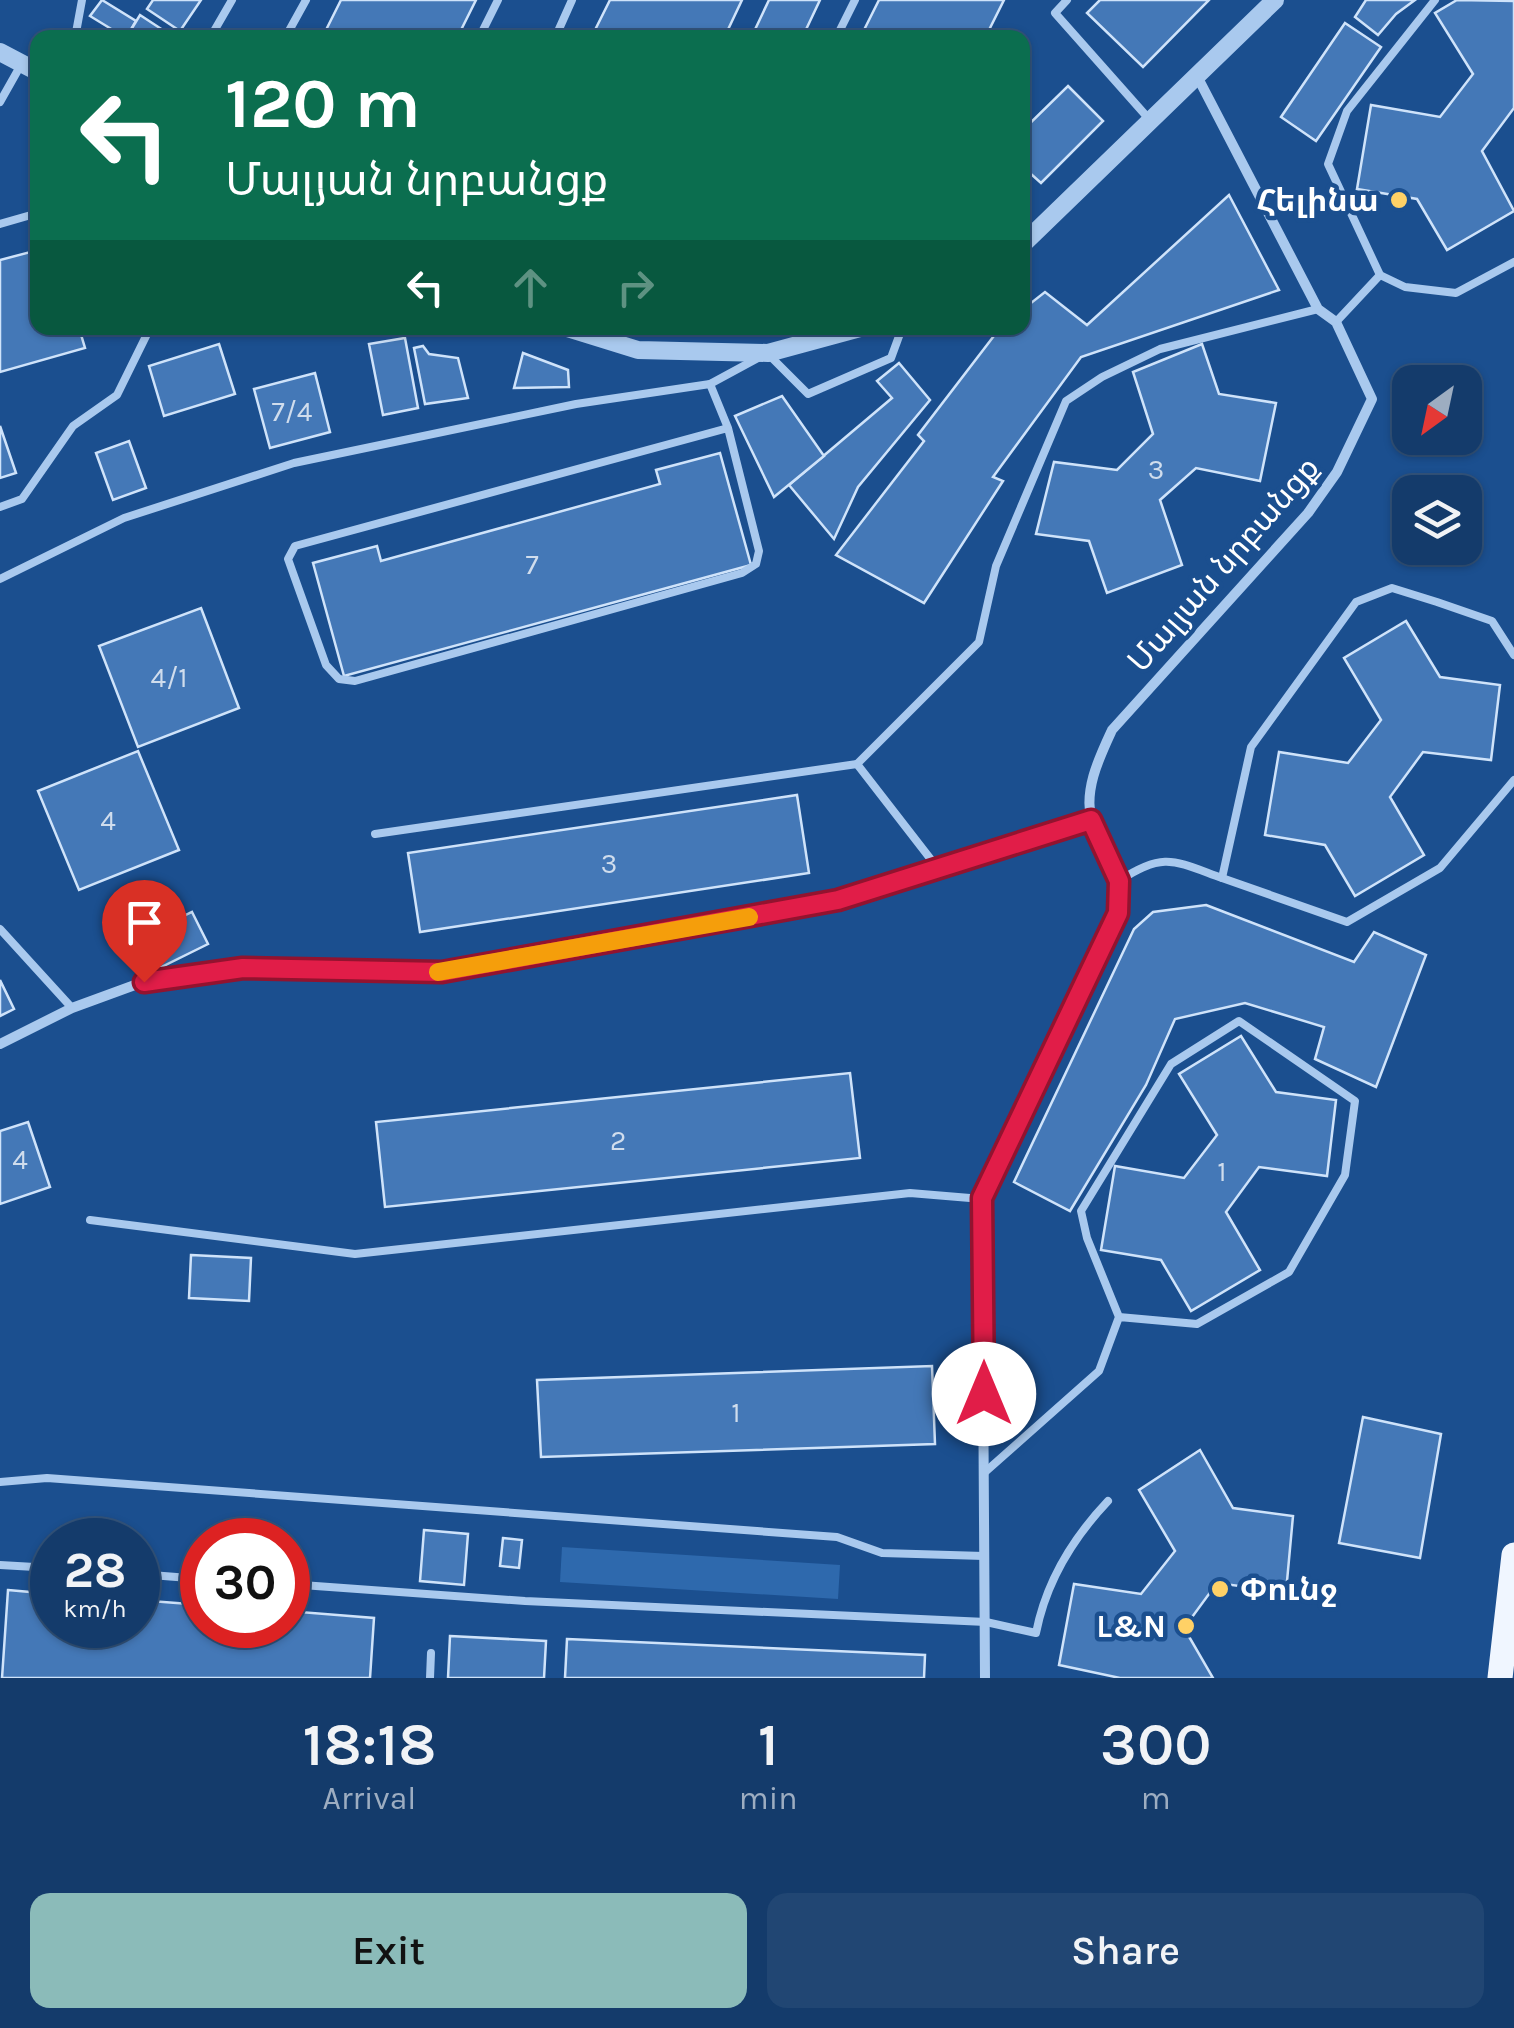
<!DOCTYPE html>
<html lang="en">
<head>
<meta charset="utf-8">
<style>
  :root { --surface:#143b6b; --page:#214673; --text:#f1f3f6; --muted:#9dadc1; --line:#33557e; --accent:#8bbbb9 }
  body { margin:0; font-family:Karla,"Noto Sans Armenian",sans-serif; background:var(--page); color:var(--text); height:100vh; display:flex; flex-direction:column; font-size:38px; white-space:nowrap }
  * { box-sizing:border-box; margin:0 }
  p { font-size:32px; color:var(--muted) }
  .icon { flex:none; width:55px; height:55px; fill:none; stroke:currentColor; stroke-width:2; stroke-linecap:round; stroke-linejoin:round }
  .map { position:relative; height:1678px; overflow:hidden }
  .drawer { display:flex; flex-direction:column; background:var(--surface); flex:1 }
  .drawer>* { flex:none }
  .banner { position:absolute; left:30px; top:30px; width:1000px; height:305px; border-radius:20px; box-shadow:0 2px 8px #0004,0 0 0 2px var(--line); background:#0b6e4f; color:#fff; overflow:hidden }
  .needle { width:65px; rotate:213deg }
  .fabs { position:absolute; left:1392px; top:365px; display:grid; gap:20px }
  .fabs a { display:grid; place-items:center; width:90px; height:90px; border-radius:20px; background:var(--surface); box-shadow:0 2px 8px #0004,0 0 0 2px var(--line); font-size:50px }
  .speed { position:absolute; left:30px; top:1518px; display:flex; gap:20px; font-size:50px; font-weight:700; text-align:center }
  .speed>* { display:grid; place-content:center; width:130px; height:130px; border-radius:50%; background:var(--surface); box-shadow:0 2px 8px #0004,0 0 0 2px var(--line); line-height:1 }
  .speed small { font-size:25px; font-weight:400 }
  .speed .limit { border:15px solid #d22; background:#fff; color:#111 }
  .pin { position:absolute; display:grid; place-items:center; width:85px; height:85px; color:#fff; margin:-102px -42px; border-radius:50% 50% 50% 0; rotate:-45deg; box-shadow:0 0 10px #0007 }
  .pin .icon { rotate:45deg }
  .me { position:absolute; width:110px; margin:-55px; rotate:0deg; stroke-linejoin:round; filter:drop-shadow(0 0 8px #0008) }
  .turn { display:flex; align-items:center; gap:35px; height:210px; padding:0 30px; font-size:45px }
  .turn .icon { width:130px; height:130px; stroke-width:2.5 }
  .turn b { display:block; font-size:70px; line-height:85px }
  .lanes { display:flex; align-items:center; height:95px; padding:0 30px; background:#0003; justify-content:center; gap:50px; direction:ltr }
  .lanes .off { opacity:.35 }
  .eta { display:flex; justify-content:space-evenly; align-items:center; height:170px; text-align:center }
  .eta b { font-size:60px; font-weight:600; line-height:70px }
  .button { display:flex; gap:20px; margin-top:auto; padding:20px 30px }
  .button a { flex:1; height:115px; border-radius:20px; background:var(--accent); color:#111; font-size:40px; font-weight:600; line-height:115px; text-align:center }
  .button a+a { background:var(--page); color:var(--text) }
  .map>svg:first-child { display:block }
</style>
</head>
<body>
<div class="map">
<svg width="1514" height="1678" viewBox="0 0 1514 1678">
  <rect width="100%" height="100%" fill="#1b4f8f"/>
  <polygon fill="#2e69ad" points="562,1547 840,1565 838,1599 560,1582"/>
  <g fill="#4478b7" stroke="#cfe3fa" stroke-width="2.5">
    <polygon points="102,0 136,21 126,38 90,16"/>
    <polygon points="153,0 201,0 180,31 147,9"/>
    <polygon points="341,0 476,0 457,38 322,38"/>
    <polygon points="610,0 742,0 724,38 591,38"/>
    <polygon points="769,0 820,0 802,38 751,38"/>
    <polygon points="879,0 1004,0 985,38 860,38"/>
    <polygon points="1100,0 1209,0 1143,67 1087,13"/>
    <polygon points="1366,0 1415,0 1396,14 1378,35 1355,17"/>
    <polygon points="1457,0 1514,1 1514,108 1482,151 1514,211 1447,250 1417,199 1357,189 1371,105 1440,117 1473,74 1435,13"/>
    <polygon points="140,15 175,38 126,38"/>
    <polygon points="1345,23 1381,47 1316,141 1281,117"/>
    <polygon points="1068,86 1103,121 1041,183 1022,166 1022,131"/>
    <polygon points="1229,195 1279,290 1081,357 993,477 1003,481 924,603 836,555 924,441 918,435 1000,328 1022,328 1022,310 1045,292 1087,325"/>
    <polygon points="38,250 38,328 79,328 85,348 0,372 0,260"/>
    <polygon points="405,338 418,408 383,415 369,344"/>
    <polygon points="219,344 235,394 164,416 149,366"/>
    <polygon points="1202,344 1219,394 1276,403 1260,481 1196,468 1160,500 1182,565 1107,593 1089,541 1036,534 1054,462 1117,470 1153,434 1133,372"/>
    <polygon points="423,346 429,354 458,358 468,398 425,404 414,348"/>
    <polygon points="523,353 568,370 569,387 514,388"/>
    <polygon points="899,363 930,400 858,487 834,539 789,485 892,398 877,381"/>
    <polygon points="315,373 330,432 270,448 254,389"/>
    <polygon points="782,396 824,456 774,497 735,416"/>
    <polygon points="0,426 16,473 0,478"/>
    <polygon points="129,441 146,488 113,500 96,453"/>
    <polygon points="720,453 751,565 344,676 313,563 377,546 381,561 660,484 656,470"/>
    <polygon points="201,608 239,708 138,747 99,646"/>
    <polygon points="1406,621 1440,677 1500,685 1491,760 1423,752 1390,797 1424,855 1355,896 1325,845 1265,835 1279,752 1348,763 1381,720 1344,658"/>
    <polygon points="138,751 179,850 79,890 38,791"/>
    <polygon points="797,795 809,873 420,932 408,853"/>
    <polygon points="1206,905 1354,962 1374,932 1426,955 1376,1087 1315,1059 1324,1027 1245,1003 1175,1019 1146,1085 1070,1211 1014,1182 1134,929 1153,912"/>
    <polygon points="192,912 208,944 143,976 126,944"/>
    <polygon points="0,980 14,1009 0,1016"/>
    <polygon points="1241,1036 1276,1092 1336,1100 1327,1176 1259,1167 1226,1212 1260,1270 1191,1311 1161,1260 1101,1250 1115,1166 1184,1178 1217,1135 1179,1074"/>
    <polygon points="850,1073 860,1158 385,1207 376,1122"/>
    <polygon points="28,1122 50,1187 0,1204 0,1131"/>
    <polygon points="191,1255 251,1258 249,1301 189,1298"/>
    <polygon points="932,1366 935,1444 541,1457 537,1380"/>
    <polygon points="1363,1417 1441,1434 1420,1558 1339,1543"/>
    <polygon points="1200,1450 1233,1508 1293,1516 1286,1592 1217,1583 1184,1628 1213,1678 1120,1678 1059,1665 1074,1584 1141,1594 1175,1551 1139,1490"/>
    <polygon points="424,1530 468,1534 464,1585 420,1581"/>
    <polygon points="503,1538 522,1540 519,1568 500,1566"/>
    <polygon points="8,1590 52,1594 52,1625 138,1625 138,1600 202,1605 202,1625 288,1625 288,1611 374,1618 370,1678 2,1678"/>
    <polygon points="450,1636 546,1641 544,1678 448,1678"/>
    <polygon points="567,1639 925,1655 924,1678 565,1678"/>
  </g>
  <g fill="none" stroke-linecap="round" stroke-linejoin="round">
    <g stroke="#a9c9ee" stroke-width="8">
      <polyline points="1067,0 1055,13 1149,119"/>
      <polyline points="1435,0 1347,111 1328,164 1380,275 1405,287 1456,293 1514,262"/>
      <polyline points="75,38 82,0"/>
      <polyline points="210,38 232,0"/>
      <polyline points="285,38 306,0"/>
      <polyline points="479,38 498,0"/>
      <polyline points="555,38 572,0"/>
      <polyline points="836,38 855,0"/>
      <polyline points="0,102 22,63"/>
      <polyline points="0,224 38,213"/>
      <polyline points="1336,322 1380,275"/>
      <polyline points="770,356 808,394 891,358 902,328"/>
      <polyline points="710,384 728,428 759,551 756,564 742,573 355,681 339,679 326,665 288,559 295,546 728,428"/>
      <polyline points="0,507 22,499 73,426 117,395 150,328"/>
      <polyline points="0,579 124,518 294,463 576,404 710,384 758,358"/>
      <polyline points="857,764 936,866"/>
      <polyline points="375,834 857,764 979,642 996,566 1066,401 1102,377 1160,349 1318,309"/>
      <polyline points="1222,878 1347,922 1440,868 1514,780"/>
      <path d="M1119,881C1164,851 1175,861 1222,878L1251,747L1356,602L1392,588L1437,602L1492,621L1514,655"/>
      <polyline points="0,929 72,1008"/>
      <polyline points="90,1220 355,1254 910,1193 982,1199"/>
      <polyline points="984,1473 1099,1371 1119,1317 1087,1238 1081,1211 1171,1064 1239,1021 1355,1101 1345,1175 1289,1272 1197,1324 1119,1317"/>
      <polyline points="0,1482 47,1478 837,1537 882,1553 984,1556"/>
      <polyline points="0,1565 52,1568"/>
      <polyline points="138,1574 202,1579"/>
      <path d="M288,1584L525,1601L986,1622L1036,1633C1046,1582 1073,1538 1108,1501"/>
      <polyline points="430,1678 431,1653"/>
    </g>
    <g stroke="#a9c9ee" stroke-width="10">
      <polyline points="0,1044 72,1008 143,982 243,968 442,972 838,901 1091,820"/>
      <path d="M985,1678L982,1199L1118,913C1120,864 1105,863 1092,822C1083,791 1099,758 1112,730L1308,513L1337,472L1372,399L1336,322L1318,309L1198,78"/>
    </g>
    <g stroke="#a9c9ee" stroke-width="18">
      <polyline points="0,52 38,72"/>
      <polyline points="1022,245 1275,0"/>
      <polyline points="567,328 638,350 768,353 860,328"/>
    </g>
    <polyline stroke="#f0f6ff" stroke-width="25" points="1500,1678 1514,1555"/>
  </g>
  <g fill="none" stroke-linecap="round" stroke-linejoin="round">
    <defs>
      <polyline id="route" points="144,982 243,968 442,972 838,900 1091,820 1119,881 1118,913 982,1198 984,1394"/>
    </defs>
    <use href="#route" stroke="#92132f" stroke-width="25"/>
    <use href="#route" stroke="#e11d48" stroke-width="18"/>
    <polyline stroke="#f59e0b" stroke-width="18" points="438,972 749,917"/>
  </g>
  <g fill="#ffd166" stroke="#1b4f8f" stroke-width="4">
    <circle cx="1399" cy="200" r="10"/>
    <circle cx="1220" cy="1589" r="10"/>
    <circle cx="1186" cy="1626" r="10"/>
  </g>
  <g text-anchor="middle" stroke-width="9" stroke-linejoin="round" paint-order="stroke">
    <g font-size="28" fill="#d0dded">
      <text x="292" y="421">7/4</text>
      <text x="1156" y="479">3</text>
      <text x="532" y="574">7</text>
      <text x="169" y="687">4/1</text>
      <text x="108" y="830">4</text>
      <text x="609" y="873">3</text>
      <text x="618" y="1150">2</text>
      <text x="20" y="1169">4</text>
      <text x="1222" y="1181">1</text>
      <text x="736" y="1422">1</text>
    </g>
    <g font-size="32" font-weight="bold" fill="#fff" stroke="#1b4f8f" text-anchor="end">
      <text x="1379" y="211">Հելինա</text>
      <text x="1240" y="1600" text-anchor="start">Փունջ</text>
      <text x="1166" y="1637">L&amp;N</text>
    </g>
    <g font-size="32" fill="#fff" stroke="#1b4f8f">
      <text transform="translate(1223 564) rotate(-49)" y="11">Մալյան նրբանցք</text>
    </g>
  </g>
</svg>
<div class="fabs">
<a><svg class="needle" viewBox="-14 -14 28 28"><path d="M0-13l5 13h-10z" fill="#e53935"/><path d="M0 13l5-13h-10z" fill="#9dadc1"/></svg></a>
<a><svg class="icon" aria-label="layers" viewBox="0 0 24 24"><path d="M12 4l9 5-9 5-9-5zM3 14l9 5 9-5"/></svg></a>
</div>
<div class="speed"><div>28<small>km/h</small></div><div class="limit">30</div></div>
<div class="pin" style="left:144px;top:982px;background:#d93025"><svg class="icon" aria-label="arrive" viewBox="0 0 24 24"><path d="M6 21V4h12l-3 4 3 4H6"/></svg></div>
<svg class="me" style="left:984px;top:1394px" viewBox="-20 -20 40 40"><circle r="19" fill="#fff"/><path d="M0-13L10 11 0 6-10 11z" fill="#e11d48"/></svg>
<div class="banner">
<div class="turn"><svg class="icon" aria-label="left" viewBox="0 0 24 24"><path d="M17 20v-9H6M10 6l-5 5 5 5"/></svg><div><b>120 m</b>Մալյան նրբանցք</div></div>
<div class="lanes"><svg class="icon" aria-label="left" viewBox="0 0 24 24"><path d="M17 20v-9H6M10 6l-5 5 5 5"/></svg><svg class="icon off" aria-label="ahead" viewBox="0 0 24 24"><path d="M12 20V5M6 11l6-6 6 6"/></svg><svg class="icon off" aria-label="right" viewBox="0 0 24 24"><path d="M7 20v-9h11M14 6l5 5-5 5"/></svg></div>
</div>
</div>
<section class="drawer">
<div class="eta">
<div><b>18:18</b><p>Arrival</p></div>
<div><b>1</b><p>min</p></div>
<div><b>300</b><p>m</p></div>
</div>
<div class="button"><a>Exit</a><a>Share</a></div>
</section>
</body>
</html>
